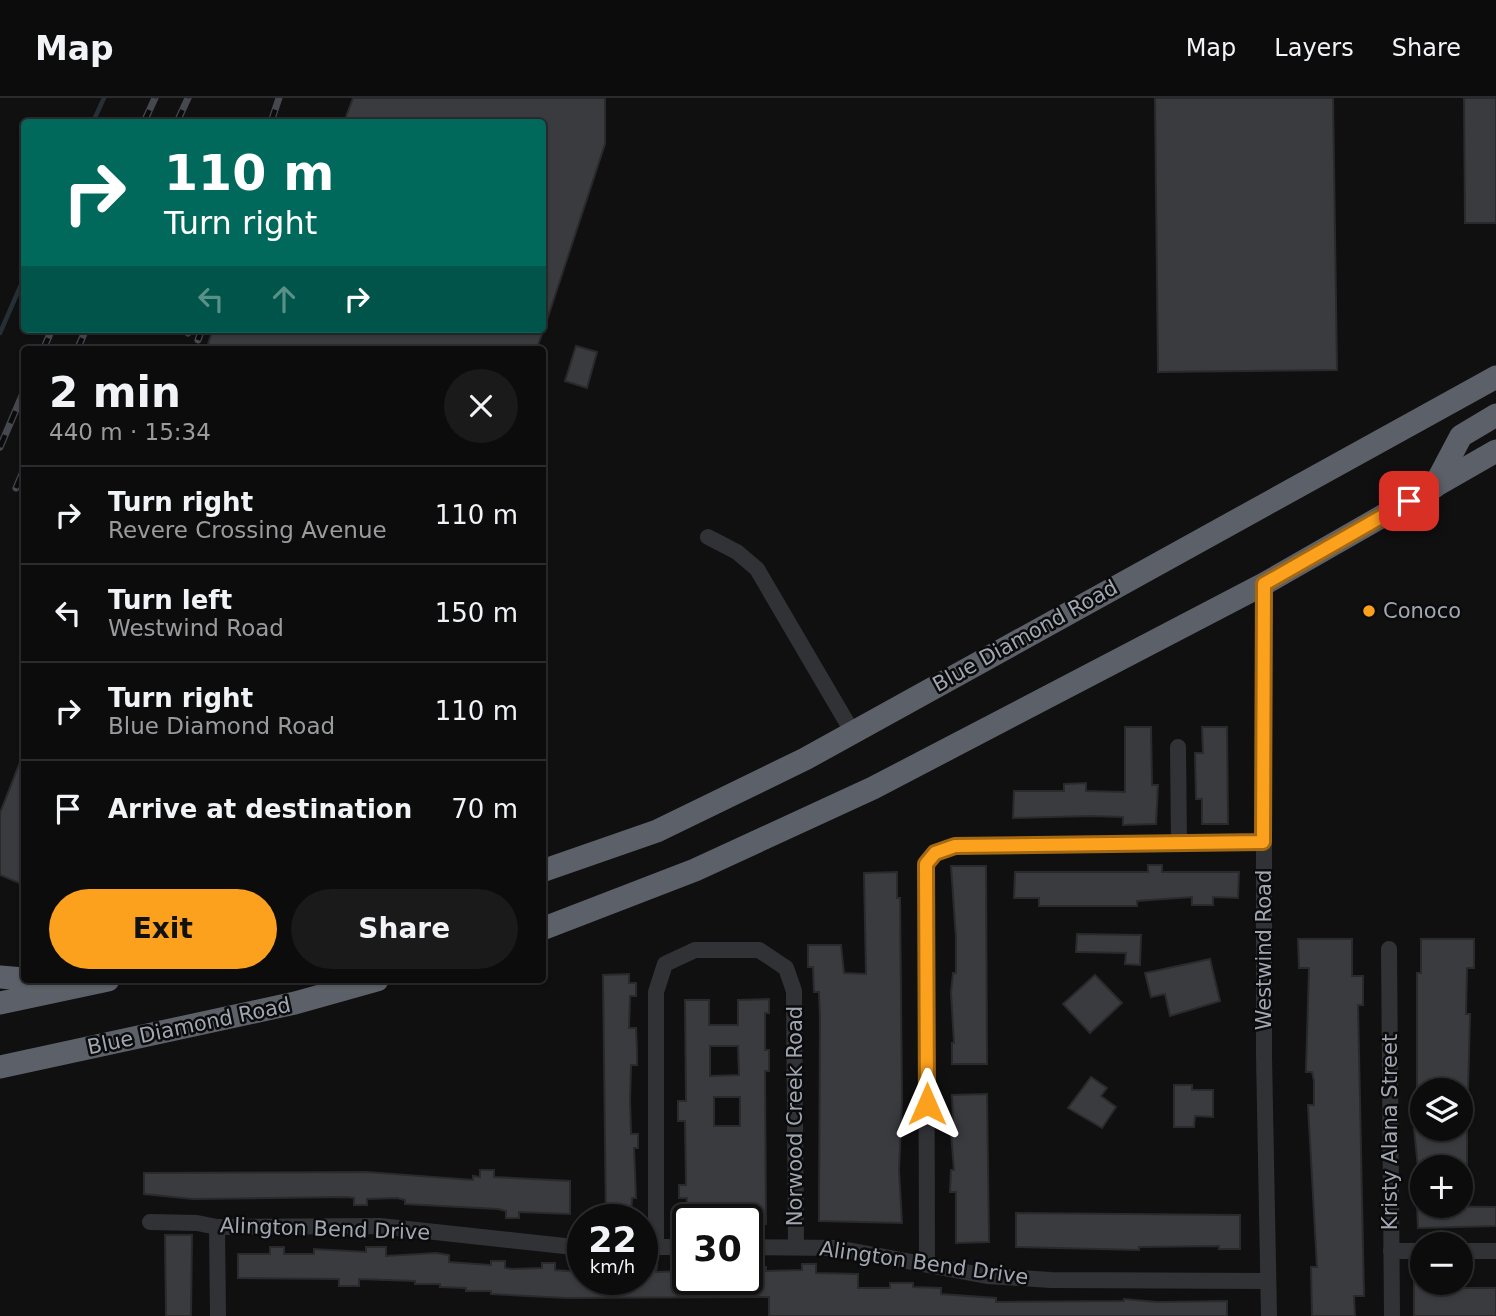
<!DOCTYPE html>
<html lang="en">
<head>
<meta charset="utf-8">
<style>
  :root { --surface:#0c0c0d; --page:#1a1a1b; --text:#f1f3f6; --muted:#9a9b9d; --line:#2c2c2e; --accent:#fca11d }
  body { margin:0; font-family:"DejaVu Sans",sans-serif; background:var(--page); color:var(--text); height:100vh; display:flex; flex-direction:column; font-size:26px; white-space:nowrap }
  * { box-sizing:border-box; margin:0 }
  p { font-size:23px; color:var(--muted) }
  .icon { flex:none; width:38px; height:38px; fill:none; stroke:currentColor; stroke-width:2; stroke-linecap:round; stroke-linejoin:round }
  .map { position:relative; flex:1; overflow:hidden }
  .sheet { position:absolute; left:21px; top:248px; width:525px; height:637px; display:flex; flex-direction:column; background:var(--surface); border-radius:7px; box-shadow:0 2px 5px #0004,0 0 0 2px var(--line) }
  .sheet>* { flex:none }
  .banner { position:absolute; left:21px; top:21px; width:525px; height:214px; border-radius:7px; box-shadow:0 2px 5px #0004,0 0 0 2px var(--line); background:#00695c; color:#fff; overflow:hidden }
  .buttons { position:absolute; left:1410px; top:980px; display:grid; gap:14px }
  .buttons a { display:grid; place-items:center; width:63px; height:63px; border-radius:50%; background:var(--surface); box-shadow:0 2px 5px #0004,0 0 0 2px var(--line); font-size:35px }
  .speed { position:absolute; left:567px; top:1106px; display:flex; gap:14px; font-size:35px; font-weight:700; text-align:center }
  .speed>* { display:grid; place-content:center; width:91px; height:91px; border-radius:50%; background:var(--surface); box-shadow:0 2px 5px #0004,0 0 0 2px var(--line); line-height:1 }
  .speed small { font-size:18px; font-weight:400 }
  .speed .limit { border:4px solid #111; border-radius:10px; background:#fff; color:#111 }
  .pin { position:absolute; display:grid; place-items:center; width:60px; height:60px; color:#fff; margin:-30px; border-radius:14px; box-shadow:0 4px 10px #0006 }
  .me { position:absolute; width:77px; margin:-38px; rotate:0deg; stroke-linejoin:round; filter:drop-shadow(0 0 5px #0008) }
  .turn { display:flex; align-items:center; gap:24px; height:147px; padding:0 28px; font-size:32px }
  .turn .icon { width:91px; height:91px; stroke-width:2.5 }
  .turn b { display:block; font-size:49px; line-height:60px }
  .lanes { display:flex; align-items:center; height:66px; padding:0 28px; background:#0003; justify-content:center; gap:35px; direction:ltr }
  .lanes .off { opacity:.35 }
  .round { display:grid; place-items:center; flex:none; width:74px; height:74px; border-radius:37px; background:var(--page) }
  .head { display:flex; align-items:center; justify-content:space-between; height:119px; padding:0 28px }
  h1 { font-size:42px; font-weight:600; line-height:52px }
  .primary-button { display:flex; gap:14px; margin-top:auto; padding:14px 28px }
  .primary-button a { flex:1; height:80px; border-radius:42px; background:var(--accent); color:#111; font-size:28px; font-weight:600; line-height:80px; text-align:center }
  .primary-button a+a { background:var(--page); color:var(--text) }
  ul { padding:0; list-style:none }
  li { display:flex; align-items:center; gap:21px; height:98px; padding:0 28px; border-top:2px solid var(--line) }
  li div { flex:1 }
  li b { display:block; font-size:26px }
  li em { font-style:normal }
  header { display:flex; align-items:center; gap:42px; box-sizing:border-box; height:98px; padding:0 35px; background:var(--surface); border-bottom:2px solid var(--line) }
  header strong { font-size:33px }
  nav { display:flex; gap:38px; margin-inline-start:auto; font-size:24px }
  .map>svg:first-child { display:block }
</style>
</head>
<body>
<header>
<strong>Map</strong>
<nav><a>Map</a><a>Layers</a><a>Share</a></nav>
</header>
<div class="map">
<svg width="1496" height="1218" viewBox="0 0 1496 1218">
  <rect width="100%" height="100%" fill="#101011"/>
  <g fill="none" stroke-linecap="round" stroke-linejoin="round">
    <g stroke="#262f35" stroke-width="4.5">
      <polyline points="93,24 104,0"/>
      <polyline points="0,235 24,180"/>
    </g>
  </g>
  <g fill="#3a3b3f" stroke="#2a2a2d" stroke-width="2" fill-rule="evenodd">
    <polygon points="353,0 605,0 605,46 545,228 542,24 344,24"/>
    <polygon points="1155,0 1333,0 1337,272 1158,274"/>
    <polygon points="1464,0 1496,0 1496,125 1465,125"/>
    <polygon points="213,231 544,231 536,252 206,252"/>
    <polygon points="576,248 597,254 587,290 565,283"/>
    <polygon points="1125,629 1151,629 1152,687 1158,687 1156,726 1123,727 1123,719 1090,718 1013,720 1014,693 1064,693 1064,686 1086,685 1086,693 1125,694"/>
    <polygon points="1202,629 1227,629 1228,726 1202,726 1202,701 1196,701 1195,655 1203,655"/>
    <polygon points="24,654 24,787 0,777 0,715"/>
    <polygon points="1148,767 1162,767 1162,774 1239,774 1238,800 1213,799 1213,807 1192,807 1192,799 1137,803 1137,808 1039,808 1039,800 1014,800 1015,774 1148,774"/>
    <polygon points="951,768 986,768 987,966 952,966 952,945 954,945 951,895 953,875 956,875 956,840"/>
    <polygon points="897,774 897,800 900,800 902,1002 899,1073 902,1125 819,1123 820,919 819,894 814,894 813,869 808,869 808,847 841,847 844,875 866,876 864,775"/>
    <polygon points="1077,836 1141,837 1140,867 1125,866 1126,855 1076,854"/>
    <polygon points="1298,841 1352,841 1352,878 1363,878 1363,907 1358,907 1364,1198 1354,1198 1355,1218 1312,1218 1311,1169 1317,1169 1308,1007 1314,1007 1314,983 1312,974 1306,974 1309,870 1299,870"/>
    <polygon points="1421,841 1474,841 1474,870 1467,870 1466,916 1470,916 1468,992 1417,992 1417,875 1421,875"/>
    <polygon points="1210,861 1220,903 1170,918 1165,896 1151,899 1145,875"/>
    <polygon points="629,876 629,885 636,885 636,898 630,898 629,930 636,930 637,952 637,967 631,967 630,1001 631,1036 638,1036 638,1050 634,1050 636,1100 632,1100 631,1122 606,1122 603,877"/>
    <polygon points="1095,877 1122,905 1090,935 1063,906"/>
    <path d="M769,901V915H765V952H769V973H765L766,1126H747V1122H687V1100H679V1087H686L685,1023H678V1003H686L685,902H709V927H738V902ZM710,948H738L739,977L710,978ZM714,999H740V1028H714Z"/>
    <polygon points="1091,979 1107,990 1101,998 1116,1009 1102,1030 1068,1010"/>
    <polygon points="1174,987 1192,987 1192,992 1213,992 1213,1019 1195,1018 1194,1029 1174,1029"/>
    <polygon points="987,996 989,1144 956,1145 956,1094 950,1094 951,1072 954,1072 950,1022 953,1022 952,997"/>
    <polygon points="1414,1031 1467,1031 1467,1069 1418,1069"/>
    <polygon points="480,1072 494,1072 494,1079 570,1083 570,1116 519,1114 519,1120 506,1120 506,1113 498,1111 405,1106 405,1102 397,1100 367,1101 367,1107 354,1107 354,1100 346,1099 193,1101 144,1096 144,1075 367,1074 473,1082 473,1078 480,1079"/>
    <polygon points="1417,1108 1496,1109 1496,1128 1418,1130"/>
    <polygon points="1016,1115 1240,1117 1240,1151 1219,1151 1219,1148 1139,1149 1139,1152 1016,1149"/>
    <polygon points="165,1137 192,1137 191,1218 166,1218"/>
    <polygon points="270,1149 284,1149 284,1156 314,1156 314,1151 366,1154 366,1149 386,1149 386,1158 436,1155 449,1157 449,1164 491,1167 491,1163 505,1163 505,1170 512,1171 542,1170 542,1165 555,1165 555,1172 581,1174 583,1181 643,1181 643,1167 657,1167 656,1174 687,1173 687,1181 747,1181 747,1169 766,1169 766,1173 802,1172 802,1166 816,1166 816,1175 858,1176 858,1190 890,1190 890,1185 913,1185 913,1189 941,1190 941,1196 996,1200 996,1204 1124,1203 1124,1201 1157,1204 1227,1203 1227,1218 769,1218 769,1199 567,1200 491,1196 491,1193 466,1193 466,1190 440,1189 440,1186 415,1186 415,1183 359,1181 359,1188 339,1188 339,1181 238,1180 238,1156 270,1156"/>
    <polygon points="1414,1185 1457,1190 1496,1190 1496,1218 1414,1218"/>
  </g>
  <g fill="none" stroke-linecap="round" stroke-linejoin="round">
    <g stroke="#313236" stroke-width="16">
      <polyline points="708,439 737,454 757,471 853,635"/>
      <polyline points="1264,486 1264,958 1269,1218"/>
      <polyline points="1178,649 1179,746"/>
      <polyline points="1389,851 1392,1218"/>
      <polyline points="150,1124 197,1125 217,1129 380,1128 583,1150"/>
      <polyline points="217,1129 218,1218"/>
      <polyline points="642,1149 688,1149"/>
      <polyline points="656,1149 656,894 665,866 695,852 759,852 786,870 794,893 796,1148"/>
      <polyline points="747,1149 837,1150 987,1178 1051,1182 1268,1183"/>
      <polyline points="1391,1153 1423,1153"/>
      <polyline points="1461,1153 1496,1153"/>
      <polyline points="927,1166 926,766 935,755 955,748 1263,744"/>
    </g>
    <g stroke="#5c6068" stroke-width="23">
      <polyline points="1434,389 1461,338 1496,317"/>
      <polyline points="542,773 657,733 805,661 1496,279"/>
      <polyline points="542,831 695,772 873,690 1264,486 1496,353"/>
      <polyline points="0,879 24,881"/>
      <polyline points="0,905 108,882"/>
      <polyline points="0,969 295,905 377,882"/>
    </g>
    <defs>
      <g id="rail">
        <polyline points="144,24 155,0"/>
        <polyline points="177,24 188,0"/>
        <polyline points="271,24 279,0"/>
        <polyline points="188,235 190,231"/>
        <polyline points="198,242 202,231"/>
        <polyline points="43,252 52,231"/>
        <polyline points="77,252 86,231"/>
        <polyline points="0,349 24,293"/>
        <polyline points="16,390 24,371"/>
      </g>
    </defs>
    <use href="#rail" stroke="#45484e" stroke-width="7"/>
    <use href="#rail" stroke="#0b0b0c" stroke-width="4.5" stroke-dasharray="13" stroke-linecap="butt"/>
  </g>
  <g fill="none" stroke-linecap="round" stroke-linejoin="round">
    <defs>
      <polyline id="route" points="927,1006 926,766 935,755 955,748 1263,744 1264,486 1409,403"/>
    </defs>
    <use href="#route" stroke="#a46913" stroke-width="18"/>
    <use href="#route" stroke="#fca11d" stroke-width="12"/>
  </g>
  <circle fill="#fca11d" stroke="#0b0b0c" stroke-width="2.5" cx="1369" cy="513" r="7"/>
  <g text-anchor="middle" stroke-width="5" stroke-linejoin="round" paint-order="stroke">
    <g font-size="21" fill="#a0a7b3" stroke="#0b0b0c" text-anchor="start">
      <text x="1383" y="520">Conoco</text>
    </g>
    <g font-size="21" fill="#a0a7b3" stroke="#0b0b0c">
      <text transform="translate(1025 538) rotate(-29)" y="7">Blue Diamond Road</text>
      <text transform="translate(1264 852) rotate(-90)" y="7">Westwind Road</text>
      <text transform="translate(189 928) rotate(-12)" y="7">Blue Diamond Road</text>
      <text transform="translate(795 1018) rotate(-90)" y="7">Norwood Creek Road</text>
      <text transform="translate(1390 1034) rotate(-90)" y="7">Kristy Alana Street</text>
      <text transform="translate(325 1131) rotate(2)" y="7">Alington Bend Drive</text>
      <text transform="translate(924 1165) rotate(8)" y="7">Alington Bend Drive</text>
    </g>
  </g>
</svg>
<div class="buttons">
<a><svg class="icon" aria-label="layers" viewBox="0 0 24 24"><path d="M12 4l9 5-9 5-9-5zM3 14l9 5 9-5"/></svg></a>
<a>+</a>
<a>−</a>
</div>
<div class="speed"><div>22<small>km/h</small></div><div class="limit">30</div></div>
<div class="pin" style="left:1409px;top:403px;background:#d93025"><svg class="icon" aria-label="arrive" viewBox="0 0 24 24"><path d="M6 21V4h12l-3 4 3 4H6"/></svg></div>
<svg class="me" style="left:927px;top:1006px" viewBox="-20 -20 40 40"><path d="M0-17L14 15 0 8-14 15z" fill="#fca11d" stroke="#fff" stroke-width="4"/></svg>
<div class="banner">
<div class="turn"><svg class="icon" aria-label="right" viewBox="0 0 24 24"><path d="M7 20v-9h11M14 6l5 5-5 5"/></svg><div><b>110 m</b>Turn right</div></div>
<div class="lanes"><svg class="icon off" aria-label="left" viewBox="0 0 24 24"><path d="M17 20v-9H6M10 6l-5 5 5 5"/></svg><svg class="icon off" aria-label="ahead" viewBox="0 0 24 24"><path d="M12 20V5M6 11l6-6 6 6"/></svg><svg class="icon" aria-label="right" viewBox="0 0 24 24"><path d="M7 20v-9h11M14 6l5 5-5 5"/></svg></div>
</div>
<section class="sheet">
<div class="head"><div><h1>2 min</h1><p>440 m · 15:34</p></div><a class="round"><svg class="icon" aria-label="close" viewBox="0 0 24 24"><path d="M6 6l12 12M18 6L6 18"/></svg></a></div>
<ul>
<li><svg class="icon" aria-label="right" viewBox="0 0 24 24"><path d="M7 20v-9h11M14 6l5 5-5 5"/></svg><div><b>Turn right</b><p>Revere Crossing Avenue</p></div><em>110 m</em></li>
<li><svg class="icon" aria-label="left" viewBox="0 0 24 24"><path d="M17 20v-9H6M10 6l-5 5 5 5"/></svg><div><b>Turn left</b><p>Westwind Road</p></div><em>150 m</em></li>
<li><svg class="icon" aria-label="right" viewBox="0 0 24 24"><path d="M7 20v-9h11M14 6l5 5-5 5"/></svg><div><b>Turn right</b><p>Blue Diamond Road</p></div><em>110 m</em></li>
<li><svg class="icon" aria-label="arrive" viewBox="0 0 24 24"><path d="M6 21V4h12l-3 4 3 4H6"/></svg><div><b>Arrive at destination</b></div><em>70 m</em></li>
</ul>
<div class="primary-button"><a>Exit</a><a>Share</a></div>
</section>
</div>
</body>
</html>
